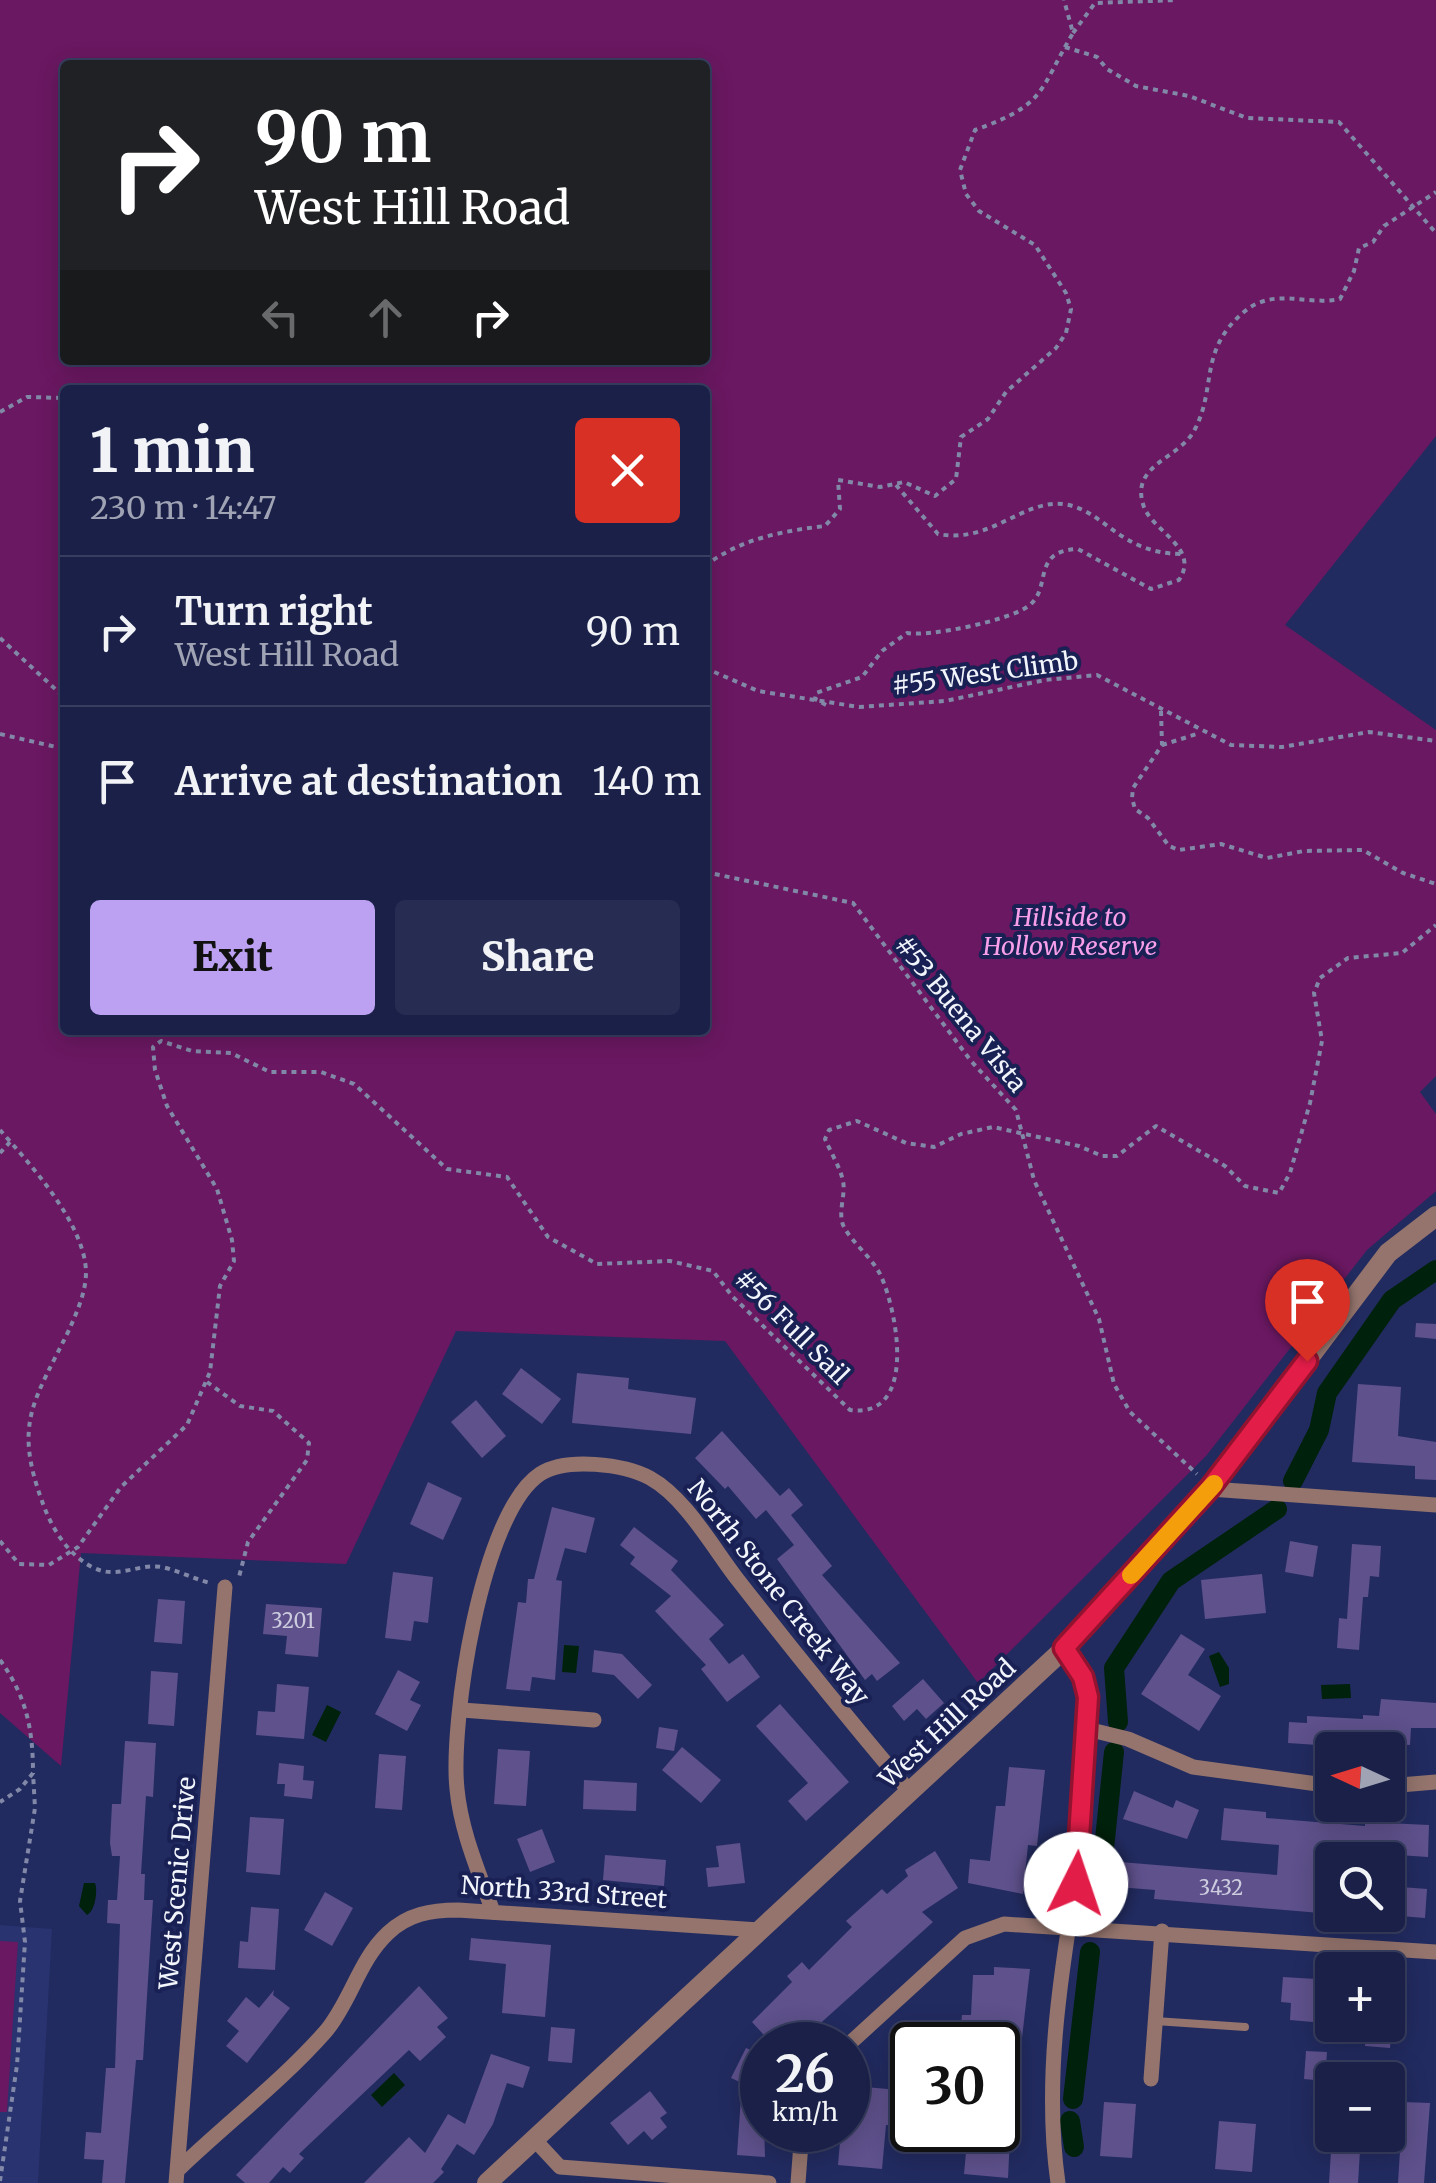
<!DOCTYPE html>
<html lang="en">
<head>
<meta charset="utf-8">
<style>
  :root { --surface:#1a2048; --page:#272d52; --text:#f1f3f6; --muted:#9fa3b4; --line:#383e60; --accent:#bca0f2 }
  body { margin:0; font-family:Merriweather,serif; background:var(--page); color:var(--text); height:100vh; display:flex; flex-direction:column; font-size:38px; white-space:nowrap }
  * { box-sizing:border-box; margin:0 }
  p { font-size:32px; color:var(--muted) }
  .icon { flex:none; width:55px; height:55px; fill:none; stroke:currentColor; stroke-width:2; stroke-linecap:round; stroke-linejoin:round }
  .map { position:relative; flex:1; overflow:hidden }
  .side { position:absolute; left:60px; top:385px; width:650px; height:650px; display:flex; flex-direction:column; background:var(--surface); border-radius:10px; box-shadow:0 5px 25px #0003,0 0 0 2px var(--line) }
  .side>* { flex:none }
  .banner { position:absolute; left:60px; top:60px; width:650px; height:305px; border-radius:10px; box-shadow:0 5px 25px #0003,0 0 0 2px var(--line); background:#202124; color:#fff; overflow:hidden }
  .needle { width:65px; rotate:274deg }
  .fabs { position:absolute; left:1315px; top:1732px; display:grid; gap:20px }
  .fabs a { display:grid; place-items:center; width:90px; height:90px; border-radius:10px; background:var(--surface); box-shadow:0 5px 25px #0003,0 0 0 2px var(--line); font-size:50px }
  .speed { position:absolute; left:740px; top:2022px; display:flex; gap:20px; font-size:50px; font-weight:700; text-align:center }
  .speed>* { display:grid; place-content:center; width:130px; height:130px; border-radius:50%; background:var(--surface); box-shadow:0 5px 25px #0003,0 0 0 2px var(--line); line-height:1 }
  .speed small { font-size:25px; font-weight:400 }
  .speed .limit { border:5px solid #111; border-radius:15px; background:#fff; color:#111 }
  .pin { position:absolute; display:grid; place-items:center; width:85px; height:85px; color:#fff; margin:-102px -42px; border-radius:50% 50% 50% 0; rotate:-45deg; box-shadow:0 0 10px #0007 }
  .pin .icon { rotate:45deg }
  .me { position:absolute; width:110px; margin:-55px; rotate:4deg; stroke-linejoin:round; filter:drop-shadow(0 0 8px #0008) }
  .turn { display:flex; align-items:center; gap:35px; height:210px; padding:0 30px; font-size:45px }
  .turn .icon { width:130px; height:130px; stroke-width:2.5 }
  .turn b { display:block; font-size:70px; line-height:85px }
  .lanes { display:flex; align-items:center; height:95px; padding:0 30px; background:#0003; justify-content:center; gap:50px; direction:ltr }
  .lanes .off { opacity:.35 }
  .round { display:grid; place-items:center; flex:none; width:105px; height:105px; border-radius:10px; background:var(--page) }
  .head { display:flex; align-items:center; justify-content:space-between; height:170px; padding:0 30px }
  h1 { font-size:60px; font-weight:800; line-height:75px }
  .cta { display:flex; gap:20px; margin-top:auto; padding:20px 30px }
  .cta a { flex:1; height:115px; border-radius:10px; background:var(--accent); color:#111; font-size:40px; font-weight:800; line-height:115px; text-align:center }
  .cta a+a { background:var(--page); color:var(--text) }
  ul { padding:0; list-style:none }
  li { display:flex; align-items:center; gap:30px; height:150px; padding:0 30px; border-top:2px solid var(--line) }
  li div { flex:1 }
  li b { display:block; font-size:38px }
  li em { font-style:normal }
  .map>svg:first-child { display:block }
</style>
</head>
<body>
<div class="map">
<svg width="1436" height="2183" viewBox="0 0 1436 2183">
  <rect width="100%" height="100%" fill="#222b60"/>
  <polygon fill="#28336f" points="0,1925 52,1929 38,2183 0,2183"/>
  <g fill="#6a1861" fill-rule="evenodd">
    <path d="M0,0H1436V436L1285,625L1436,730V1076L1420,1092L1436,1114V1191L1367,1250L1206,1456L978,1683L725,1341L456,1331L346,1564L81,1553L61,1766L0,1713ZM65,65H705V360H65ZM65,390H705V1030H65Z"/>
    <polygon points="0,1941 18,1942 7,2112 0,2112"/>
  </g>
  <g fill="#00210b">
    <polygon points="564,1645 579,1646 576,1673 562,1672"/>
    <polygon points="1219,1652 1229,1668 1229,1684 1220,1687 1209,1656"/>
    <polygon points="1350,1684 1351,1698 1322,1699 1321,1685"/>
    <polygon points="327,1705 341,1712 326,1742 312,1735"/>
    <path d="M84,1883H95C98,1891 95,1911 87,1915L79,1906Z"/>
    <polygon points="394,2073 405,2085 382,2107 371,2095"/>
  </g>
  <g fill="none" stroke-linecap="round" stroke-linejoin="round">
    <g stroke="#00210b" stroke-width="20">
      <polyline points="1293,1481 1319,1430 1327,1393 1392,1300 1436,1270"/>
      <polyline points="1118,1722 1114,1668 1171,1581 1277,1509"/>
      <polyline points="1098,1907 1114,1752"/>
      <polyline points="1073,2099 1090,1952"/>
      <polyline points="1070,2121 1074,2147"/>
    </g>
  </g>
  <g fill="#5e518c">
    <polygon points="1416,1323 1436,1324 1436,1339 1415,1337"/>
    <polygon points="521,1368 561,1399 542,1424 502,1394"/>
    <polygon points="577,1373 629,1378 628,1389 696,1398 691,1434 572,1423"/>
    <polygon points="1358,1384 1401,1387 1398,1436 1436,1442 1436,1480 1415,1479 1415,1466 1352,1462"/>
    <polygon points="476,1400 506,1436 482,1458 451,1422"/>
    <polygon points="722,1431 780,1496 789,1488 803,1505 791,1515 832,1566 822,1575 900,1663 877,1681 872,1674 865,1680 777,1559 794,1545 766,1510 756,1519 728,1486 725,1489 695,1458"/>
    <polygon points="428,1482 462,1498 443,1540 410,1524"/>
    <polygon points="552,1507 595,1518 586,1553 565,1548 556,1580 562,1581 555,1680 532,1677 530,1691 506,1689 518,1602 526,1603 528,1579 534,1579"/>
    <polygon points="634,1527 678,1561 671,1570 724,1625 709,1639 729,1664 743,1654 760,1677 727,1702 701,1669 706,1665 655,1611 671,1596 630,1564 635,1557 620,1545"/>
    <polygon points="1290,1541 1318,1546 1313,1577 1285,1572"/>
    <polygon points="1352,1544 1381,1546 1379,1577 1370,1576 1368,1597 1363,1597 1359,1650 1337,1648 1339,1618 1347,1619"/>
    <polygon points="393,1572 433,1577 428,1623 414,1621 411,1641 385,1638"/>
    <polygon points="1262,1574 1266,1613 1205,1619 1201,1580"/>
    <polygon points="158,1599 185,1601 182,1644 154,1642"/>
    <polygon points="266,1604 322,1608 318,1657 285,1654 287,1636 263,1634"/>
    <polygon points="1181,1634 1205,1649 1188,1675 1221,1696 1199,1731 1141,1694"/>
    <polygon points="594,1650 622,1654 652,1685 638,1699 614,1675 592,1672"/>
    <polygon points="398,1670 420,1682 410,1700 421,1705 407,1731 375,1714"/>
    <polygon points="151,1671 178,1673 174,1726 148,1724"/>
    <polygon points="923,1679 944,1703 926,1719 917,1709 904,1721 892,1706"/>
    <polygon points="277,1684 309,1687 304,1739 256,1735 258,1711 275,1712"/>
    <polygon points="1381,1699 1436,1703 1436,1728 1411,1728 1410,1745 1349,1740 1348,1747 1288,1743 1289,1722 1307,1723 1307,1716 1363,1719 1363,1715 1379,1716"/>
    <polygon points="780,1704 849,1782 806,1821 788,1801 808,1783 756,1726"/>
    <polygon points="659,1727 678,1730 674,1751 656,1748"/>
    <polygon points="125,1741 156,1743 153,1797 146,1796 141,1874 145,1874 144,1900 153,1900 143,2060 136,2060 125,2183 102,2183 104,2160 84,2159 86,2132 101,2133 106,2068 115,2068 120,1924 107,1923 108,1900 117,1900 120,1856 112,1856 110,1843 112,1804 121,1804"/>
    <polygon points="682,1747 721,1780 701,1803 662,1770"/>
    <polygon points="498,1749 530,1751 526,1806 494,1804"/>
    <polygon points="379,1754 406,1756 402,1810 375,1808"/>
    <polygon points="279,1763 304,1766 303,1780 314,1781 312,1799 284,1796 285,1784 277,1784"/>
    <polygon points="1009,1767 1045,1770 1037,1846 1028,1845 1023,1894 968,1883 970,1859 990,1861 996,1806 1005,1806"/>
    <polygon points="584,1780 637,1783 636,1811 583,1809"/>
    <polygon points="1134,1791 1173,1808 1176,1800 1199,1810 1187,1839 1123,1819"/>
    <polygon points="1224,1808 1266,1812 1266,1818 1365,1826 1365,1822 1429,1825 1428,1857 1323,1850 1320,1879 1332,1880 1332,1914 1154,1899 1155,1890 1118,1887 1120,1862 1277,1875 1279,1845 1221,1840"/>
    <polygon points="250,1817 284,1819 280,1875 246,1872"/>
    <polygon points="542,1829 555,1862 530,1872 517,1839"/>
    <polygon points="740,1843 745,1883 708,1887 706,1868 719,1867 716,1846"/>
    <polygon points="935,1851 958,1888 922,1912 933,1922 814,2029 793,2045 773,2045 752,2022 792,1982 787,1976 802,1962 809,1970 852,1927 846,1921 882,1889 887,1894 908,1876 905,1870"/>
    <polygon points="605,1855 666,1860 664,1886 603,1880"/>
    <polygon points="1388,1886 1427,1889 1425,1918 1388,1915"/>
    <polygon points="325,1892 353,1908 332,1946 304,1930"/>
    <polygon points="251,1907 279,1909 275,1970 238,1968 240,1941 248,1942"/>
    <polygon points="471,1938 551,1945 545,2017 502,2013 506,1964 469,1960"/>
    <polygon points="994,1967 1030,1969 1020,2055 1014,2054 1008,2178 964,2174 968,2130 998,2130 998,2045 968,2045 968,2037 960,2037 962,2015 971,2015 973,1975 994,1975"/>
    <polygon points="1283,1977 1316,1979 1313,2022 1290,2020 1291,2003 1281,2002"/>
    <polygon points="419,1986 448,2018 437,2027 446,2037 420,2061 409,2050 299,2154 304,2158 290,2173 283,2167 269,2183 245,2183 236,2175"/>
    <polygon points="274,1990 273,1995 290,2008 247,2063 226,2046 239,2031 227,2021 246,1997 259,2008"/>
    <polygon points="1367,2025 1392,2025 1390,2048 1365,2046"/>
    <polygon points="551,2027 575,2029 572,2063 548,2061"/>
    <polygon points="892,2046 912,2048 911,2113 903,2112 902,2126 886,2125 882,2169 838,2165 841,2130 850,2131 853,2086 888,2089"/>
    <polygon points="746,2048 762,2055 765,2157 737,2155 742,2083 731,2078"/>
    <polygon points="1306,2051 1327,2052 1325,2081 1304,2079"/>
    <polygon points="491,2054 530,2067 523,2088 507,2083 493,2124 474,2155 457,2144 441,2169 444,2172 433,2183 364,2183 409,2137 425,2153 448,2114 465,2124"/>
    <polygon points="650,2091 667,2113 660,2118 667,2127 652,2140 644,2131 628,2145 610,2123"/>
    <polygon points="1104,2102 1136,2104 1132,2158 1100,2156"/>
    <polygon points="1403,2102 1430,2103 1424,2183 1398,2183"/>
    <polygon points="1219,2121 1256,2124 1252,2172 1215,2169"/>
    <polygon points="1332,2135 1361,2135 1358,2183 1329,2183"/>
  </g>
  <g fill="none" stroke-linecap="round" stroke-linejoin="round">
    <g stroke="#8288a7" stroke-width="4" stroke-dasharray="5 5" stroke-linecap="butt">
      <polyline points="1073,33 1095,3 1177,0"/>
      <polyline points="1065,47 1097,57 1107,69 1136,86 1189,96 1247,118 1339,122 1436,233"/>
      <polyline points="0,412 27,397 65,398"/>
      <path d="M896,485L938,534C990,544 1022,500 1063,504C1104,509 1119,554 1182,554"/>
      <path d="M705,566C740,539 782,531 825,526L840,509L838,480L880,487L904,482L935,496L956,479L961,437L988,419L1006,392L1056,348L1066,333L1071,309L1066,293L1035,245L979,211L966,194L960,170L975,130C1047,104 1038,92 1073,33L1064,0"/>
      <polyline points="0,638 65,698"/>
      <polyline points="705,668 758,691 859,707 945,701 1045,680 1097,675 1231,745 1282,747 1369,732 1436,741"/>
      <path d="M826,705L815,699L816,693L862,677L882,651L907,633C930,637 1006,621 1027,607C1054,589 1029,551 1078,549L1151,589L1179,580C1201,547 1150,531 1143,504C1131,464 1180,459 1195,429C1217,387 1198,350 1245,311C1275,287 1306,306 1340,299L1354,271L1359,248L1373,242L1384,226L1436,192"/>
      <polyline points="1161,711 1162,745 1133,788 1132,798 1135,809 1148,818 1169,846 1179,850 1221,844 1267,858 1304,851 1363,850 1403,873 1436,884"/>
      <polyline points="0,734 65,749"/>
      <polyline points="1162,745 1200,733"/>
      <polyline points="705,872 853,903 971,1061 1016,1110 1034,1180 1099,1319 1114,1384 1130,1412 1197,1474"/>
      <path d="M0,1130C30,1164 85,1224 86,1272C86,1292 77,1312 69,1330C35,1400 13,1422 42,1501C51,1527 67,1554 92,1567C118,1581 140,1561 166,1568C181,1572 195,1579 210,1583"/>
      <polyline points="0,1153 10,1142"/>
      <polyline points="207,1382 240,1406 273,1411 309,1443 307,1460 248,1542 239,1577"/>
      <path d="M0,1541L19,1564L49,1565L78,1547L121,1487L187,1425L210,1372L220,1286L234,1261L232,1240L217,1189L167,1106L155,1070L153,1047L161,1041L192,1051L231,1053L270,1072H321L354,1084L447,1169L507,1177L548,1237L597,1264L670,1261L713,1271L732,1296L850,1410C917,1419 898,1314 881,1276C872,1257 853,1244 844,1227C837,1214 846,1195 843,1181C840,1167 831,1153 825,1139L829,1130L857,1121L906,1143L934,1147L961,1134L993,1127L1079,1146L1102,1156H1117L1156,1126L1225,1166L1245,1186L1279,1193L1290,1173L1310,1103L1322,1041L1314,993L1320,978L1348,958L1402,953L1436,925"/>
      <path d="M0,1660C26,1696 33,1728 33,1773L20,1789L0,1802"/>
      <polyline points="0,2181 17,2065 25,1942 20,1901 35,1808 33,1773"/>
    </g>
    <polyline stroke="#94746d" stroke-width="8" points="1155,2021 1245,2027"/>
    <g stroke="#94746d" stroke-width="15">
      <polyline points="1210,1489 1436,1505"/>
      <polyline points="462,1710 594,1720"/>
      <polyline points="1087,1729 1128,1739 1193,1767 1332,1786"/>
      <polyline points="1388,1786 1436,1782"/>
      <path d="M493,1912C479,1872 461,1832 457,1789C450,1723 481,1513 540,1474C566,1457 624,1464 650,1478C686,1498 713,1548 738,1580C794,1652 851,1722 910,1792"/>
      <polyline points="848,2045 965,1938 1004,1924 1436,1952"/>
      <polyline points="1151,2079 1162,1931"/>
      <polyline points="533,2138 560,2167 769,2183"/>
      <path d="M180,2168C227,2123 283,2080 326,2031C351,2001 359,1960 388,1933C408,1914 431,1910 458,1910L759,1930"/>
      <polyline points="176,2183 225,1587"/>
      <polyline points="798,2183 802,2130"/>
      <path d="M1058,2183C1044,2085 1059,1984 1075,1887C1085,1826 1087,1759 1088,1697L1083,1677L1065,1648"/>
    </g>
    <polyline stroke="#94746d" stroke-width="20" points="487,2183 1065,1648 1210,1489 1388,1253 1436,1216"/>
  </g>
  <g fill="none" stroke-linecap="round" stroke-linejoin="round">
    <defs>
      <polyline id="route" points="1076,1884 1088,1697 1083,1677 1064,1648 1210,1488 1307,1361"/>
    </defs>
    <use href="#route" stroke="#92132f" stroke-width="25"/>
    <use href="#route" stroke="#e11d48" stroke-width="18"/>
    <polyline stroke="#f59e0b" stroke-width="18" points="1131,1575 1214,1484"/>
  </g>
  <g text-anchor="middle" stroke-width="8" stroke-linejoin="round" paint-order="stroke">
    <g font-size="20" fill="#cdccdf">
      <text x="293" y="1628">3201</text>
      <text x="1221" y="1895">3432</text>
    </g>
    <g font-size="25" fill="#f2f5fb" stroke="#192054">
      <text transform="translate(985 673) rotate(-8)" y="9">#55 West Climb</text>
      <text transform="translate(961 1014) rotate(51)" y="9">#53 Buena Vista</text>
      <text transform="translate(792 1327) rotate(45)" y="9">#56 Full Sail</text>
      <text transform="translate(779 1592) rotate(52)" y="9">North Stone Creek Way</text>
      <text transform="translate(947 1723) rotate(-43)" y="9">West Hill Road</text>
      <text transform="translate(177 1883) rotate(-85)" y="9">West Scenic Drive</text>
      <text transform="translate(564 1892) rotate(4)" y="9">North 33rd Street</text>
    </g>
    <g font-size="25" font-style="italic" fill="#f99fea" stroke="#192054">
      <text x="1070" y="926">Hillside to<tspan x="1070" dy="29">Hollow Reserve</tspan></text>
    </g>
  </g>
</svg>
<div class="fabs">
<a><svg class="needle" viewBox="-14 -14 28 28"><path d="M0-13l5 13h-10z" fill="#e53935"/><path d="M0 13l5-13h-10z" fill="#9fa3b4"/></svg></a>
<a><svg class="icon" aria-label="search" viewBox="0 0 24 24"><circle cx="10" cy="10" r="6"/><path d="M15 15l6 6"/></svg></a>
<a>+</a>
<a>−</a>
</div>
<div class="speed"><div>26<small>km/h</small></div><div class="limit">30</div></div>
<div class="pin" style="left:1307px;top:1361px;background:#d93025"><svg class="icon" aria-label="arrive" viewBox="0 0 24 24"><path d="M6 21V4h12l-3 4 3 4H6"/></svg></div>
<svg class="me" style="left:1076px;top:1884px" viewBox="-20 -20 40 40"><circle r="19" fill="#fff"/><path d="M0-13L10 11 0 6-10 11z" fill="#e11d48"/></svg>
<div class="banner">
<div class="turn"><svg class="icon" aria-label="right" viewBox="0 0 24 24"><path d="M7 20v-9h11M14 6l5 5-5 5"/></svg><div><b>90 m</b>West Hill Road</div></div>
<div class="lanes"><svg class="icon off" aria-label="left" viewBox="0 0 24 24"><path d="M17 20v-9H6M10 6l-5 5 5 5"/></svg><svg class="icon off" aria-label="ahead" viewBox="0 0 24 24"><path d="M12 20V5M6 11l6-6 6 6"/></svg><svg class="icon" aria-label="right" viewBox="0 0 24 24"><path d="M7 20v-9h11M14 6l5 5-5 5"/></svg></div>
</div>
<section class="side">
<div class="head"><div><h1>1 min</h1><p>230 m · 14:47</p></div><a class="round" style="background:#d93025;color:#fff"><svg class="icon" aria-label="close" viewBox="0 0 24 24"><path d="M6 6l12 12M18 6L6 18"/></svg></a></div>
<ul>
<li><svg class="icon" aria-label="right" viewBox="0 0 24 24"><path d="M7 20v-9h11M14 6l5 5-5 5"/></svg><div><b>Turn right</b><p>West Hill Road</p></div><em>90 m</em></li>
<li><svg class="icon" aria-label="arrive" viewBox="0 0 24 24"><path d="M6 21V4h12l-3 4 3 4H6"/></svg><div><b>Arrive at destination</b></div><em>140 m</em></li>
</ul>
<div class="cta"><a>Exit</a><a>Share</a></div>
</section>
</div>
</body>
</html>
